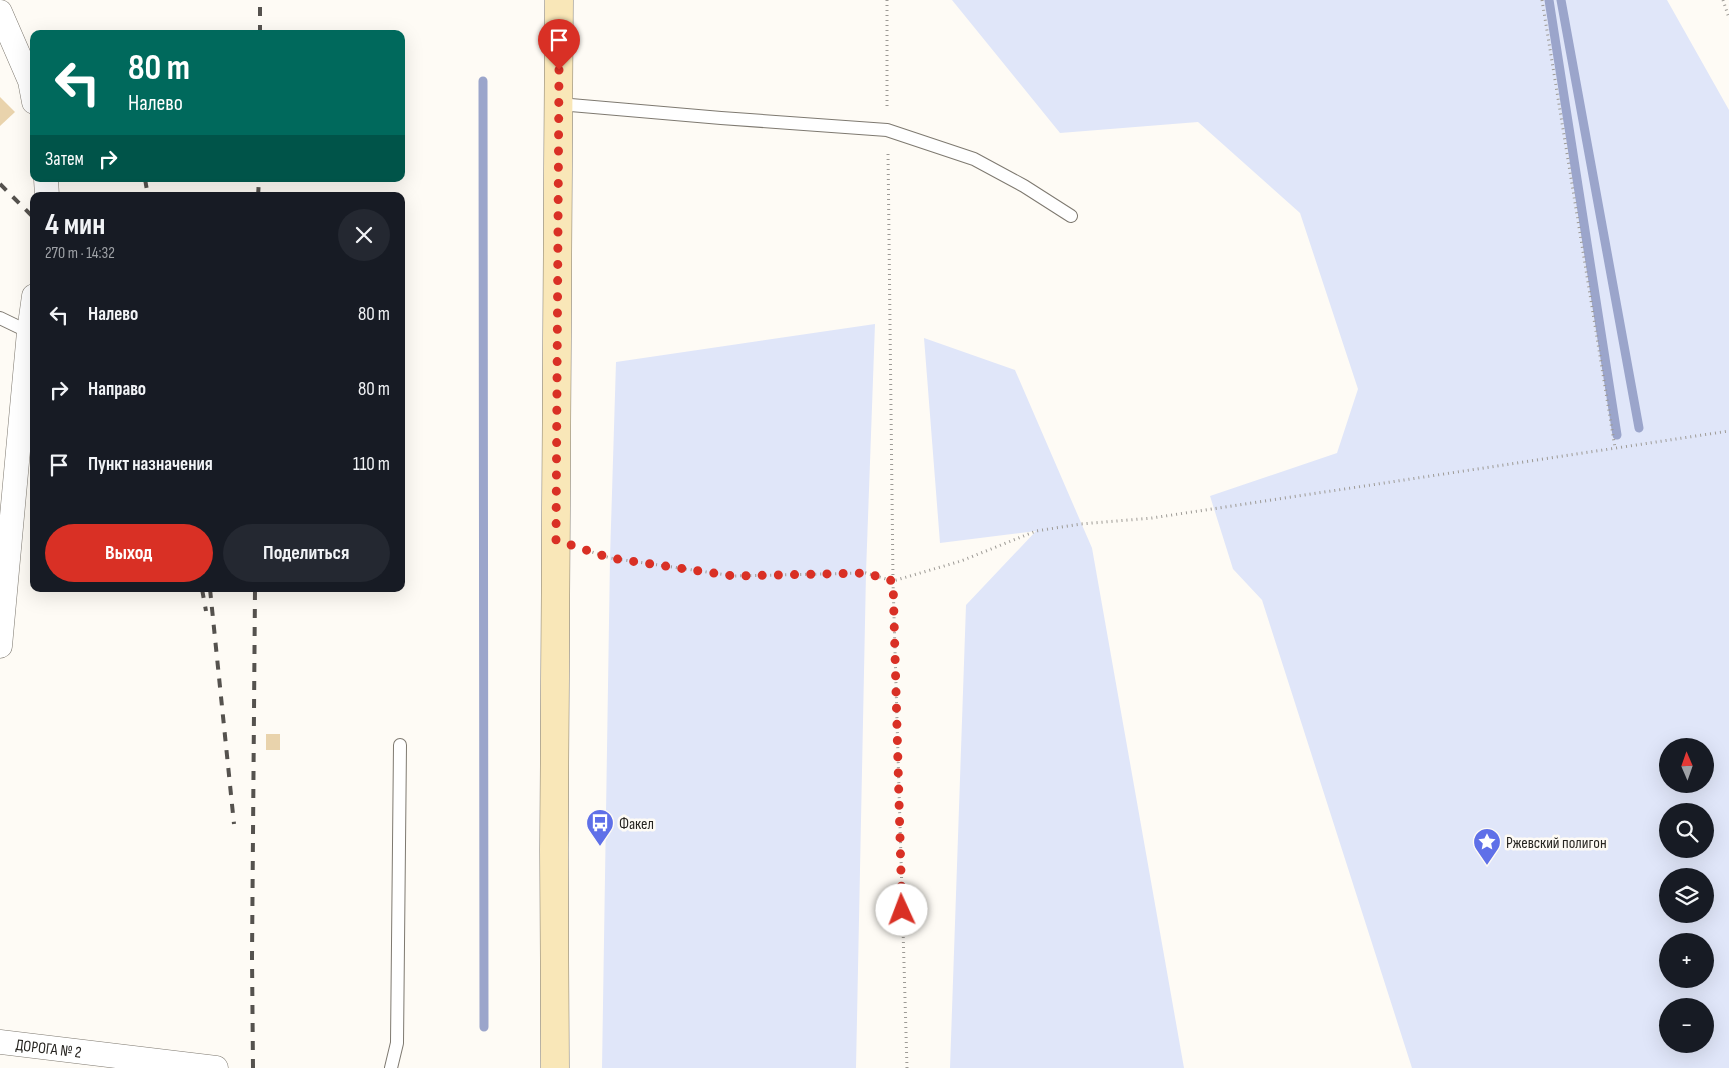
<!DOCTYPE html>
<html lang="ru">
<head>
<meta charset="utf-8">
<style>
  :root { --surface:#171b24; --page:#242831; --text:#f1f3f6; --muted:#9ea1a6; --accent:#d93025 }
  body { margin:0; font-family:"Sofia Sans Condensed",sans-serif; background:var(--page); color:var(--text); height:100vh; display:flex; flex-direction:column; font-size:19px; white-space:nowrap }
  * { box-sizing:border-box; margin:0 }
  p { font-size:16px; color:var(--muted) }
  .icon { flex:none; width:28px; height:28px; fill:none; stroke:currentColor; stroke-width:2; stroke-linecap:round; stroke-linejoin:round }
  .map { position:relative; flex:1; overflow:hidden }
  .sheet { position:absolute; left:30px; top:192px; width:375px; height:400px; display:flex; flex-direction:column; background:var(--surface); border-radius:10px; box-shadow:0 5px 20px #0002 }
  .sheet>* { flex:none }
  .hud { position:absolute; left:30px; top:30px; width:375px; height:152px; border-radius:10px; box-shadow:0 5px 20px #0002; background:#00695c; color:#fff; overflow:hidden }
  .needle { width:32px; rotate:358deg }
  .fabs { position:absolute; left:1659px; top:738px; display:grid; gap:10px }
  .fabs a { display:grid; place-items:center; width:55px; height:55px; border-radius:50%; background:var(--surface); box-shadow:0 5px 20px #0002; font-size:25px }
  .pin { position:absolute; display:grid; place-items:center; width:42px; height:42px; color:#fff; margin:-51px -21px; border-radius:50% 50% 50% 0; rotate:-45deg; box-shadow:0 0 5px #0007 }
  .pin .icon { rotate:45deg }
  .me { position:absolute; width:55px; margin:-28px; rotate:358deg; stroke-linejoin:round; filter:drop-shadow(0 0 4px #0008) }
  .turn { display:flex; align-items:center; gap:18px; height:105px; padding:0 15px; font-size:22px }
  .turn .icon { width:65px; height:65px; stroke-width:2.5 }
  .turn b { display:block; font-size:35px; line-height:42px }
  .then { display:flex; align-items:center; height:48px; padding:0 15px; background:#0003; gap:10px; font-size:19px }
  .round { display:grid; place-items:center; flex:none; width:52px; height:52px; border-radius:26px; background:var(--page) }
  .head { display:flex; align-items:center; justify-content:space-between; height:85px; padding:0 15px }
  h1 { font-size:30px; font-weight:700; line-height:38px }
  .button { display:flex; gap:10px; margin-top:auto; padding:10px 15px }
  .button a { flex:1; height:58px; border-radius:30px; background:var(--accent); color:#fff; font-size:20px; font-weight:700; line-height:58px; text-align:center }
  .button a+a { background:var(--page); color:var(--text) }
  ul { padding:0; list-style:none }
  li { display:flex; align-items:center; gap:15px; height:75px; padding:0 15px }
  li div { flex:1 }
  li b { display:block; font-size:19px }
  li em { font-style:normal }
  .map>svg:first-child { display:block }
</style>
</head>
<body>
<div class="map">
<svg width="1729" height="1068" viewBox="0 0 1729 1068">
  <rect width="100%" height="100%" fill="#fefbf5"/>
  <g fill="#e0e6f9" fill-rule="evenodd">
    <path d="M952,0H1667L1729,110V1068H1412L1262,600L1233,569L1210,496L1337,453L1358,389L1300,213L1198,122L1060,133ZM1705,746V784H1668V746ZM1705,811V849H1668V811ZM1705,876V914H1668V876ZM1705,941V979H1668V941ZM1705,1006V1044H1668V1006Z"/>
    <polygon points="875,324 866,573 856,1068 602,1068 610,558 616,362"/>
    <polygon points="924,338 1015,370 1092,548 1184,1068 950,1068 966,605 1036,531 940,543"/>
  </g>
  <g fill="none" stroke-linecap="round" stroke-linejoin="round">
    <g stroke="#9ba5cb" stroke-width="9">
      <polyline points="1549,0 1617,435"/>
      <polyline points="1561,0 1639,428"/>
      <polyline points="483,81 484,1027"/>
    </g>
  </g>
  <g fill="#e9d3ac">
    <rect x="164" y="30" width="56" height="4"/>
    <polygon points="0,97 15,112 0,126"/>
    <rect x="266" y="734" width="14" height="16"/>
  </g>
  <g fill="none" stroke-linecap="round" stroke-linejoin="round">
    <defs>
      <g id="service">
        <polyline points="559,104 721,118 887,130 974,159 1024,186 1071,216"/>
        <polyline points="0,318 29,332"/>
        <polyline points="391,1068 397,1043 400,745"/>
      </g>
      <g id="minor">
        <polyline points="0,12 30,81 34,102"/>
        <polyline points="46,179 47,196"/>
        <polyline points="0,646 29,332 34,296"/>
        <path id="s1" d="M0,1042L216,1068"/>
      </g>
      <polyline id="secondary" points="555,1068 554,850 559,0"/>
    </defs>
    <use href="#service" stroke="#7e7970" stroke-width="14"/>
    <use href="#minor" stroke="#7e7970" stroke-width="25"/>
    <use href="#secondary" stroke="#7e7970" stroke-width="29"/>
    <g stroke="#9d9a95" stroke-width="3" stroke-dasharray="1 4" stroke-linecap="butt">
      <polyline points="887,0 887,110"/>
      <polyline points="1542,0 1615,448"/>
      <polyline points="1723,0 1729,18"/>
      <polyline points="583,549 610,558 734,576 866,573 893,581 888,151"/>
      <polyline points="907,1068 893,581 961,561 1036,531 1081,524 1152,518 1729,431"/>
    </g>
    <use href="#service" stroke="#fff" stroke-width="12"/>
    <use href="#minor" stroke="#fff" stroke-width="24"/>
    <use href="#secondary" stroke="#f9e7b8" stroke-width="28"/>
    <g stroke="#55524e" stroke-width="4" stroke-dasharray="9 9" stroke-linecap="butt">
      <polyline points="260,34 260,0"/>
      <polyline points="145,179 148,196"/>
      <polyline points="0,184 34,218"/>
      <polyline points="258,196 259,179"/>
      <polyline points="202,589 206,611"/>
      <polyline points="210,589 234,824"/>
      <polyline points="253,1068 252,957 255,589"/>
    </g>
  </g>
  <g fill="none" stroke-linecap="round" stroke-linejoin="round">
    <polyline stroke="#d93025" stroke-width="9" stroke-dasharray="0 16.2" points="559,70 556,540 610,558 734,576 866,573 893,581 902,910"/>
  </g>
  <defs>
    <symbol id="bus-pin" viewBox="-11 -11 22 30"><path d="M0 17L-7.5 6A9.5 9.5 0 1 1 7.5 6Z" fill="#5f70e8" stroke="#fefbf5"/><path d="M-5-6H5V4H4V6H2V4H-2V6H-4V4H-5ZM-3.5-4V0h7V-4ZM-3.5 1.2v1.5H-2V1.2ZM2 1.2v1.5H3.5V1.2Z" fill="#fff"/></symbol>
    <symbol id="sight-pin" viewBox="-11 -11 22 30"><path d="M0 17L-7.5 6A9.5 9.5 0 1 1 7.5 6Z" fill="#5f70e8" stroke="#fefbf5"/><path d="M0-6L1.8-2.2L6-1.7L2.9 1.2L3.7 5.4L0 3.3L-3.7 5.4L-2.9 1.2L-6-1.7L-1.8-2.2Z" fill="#fff"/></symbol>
  </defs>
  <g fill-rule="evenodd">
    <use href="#bus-pin" x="584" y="807" width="32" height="43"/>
    <use href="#sight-pin" x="1471" y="826" width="32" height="43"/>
  </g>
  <g text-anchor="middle" stroke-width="5" stroke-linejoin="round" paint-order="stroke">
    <g font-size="16" fill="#272521" stroke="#fefbf5" text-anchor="start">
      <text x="619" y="829">Факел</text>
      <text x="1506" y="848">Ржевский полигон</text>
    </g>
    <g font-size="16" fill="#272521" stroke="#fefbf5">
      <text dy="6" stroke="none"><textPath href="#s1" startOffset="49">ДОРОГА № 2</textPath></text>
    </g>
  </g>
</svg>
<div class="fabs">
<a><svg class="needle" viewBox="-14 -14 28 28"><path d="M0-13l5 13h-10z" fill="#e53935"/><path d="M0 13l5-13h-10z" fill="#9ea1a6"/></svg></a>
<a><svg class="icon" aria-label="search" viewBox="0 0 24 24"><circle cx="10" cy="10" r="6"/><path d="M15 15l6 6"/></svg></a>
<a><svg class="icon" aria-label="layers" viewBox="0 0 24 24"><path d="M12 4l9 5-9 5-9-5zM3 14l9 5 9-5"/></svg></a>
<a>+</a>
<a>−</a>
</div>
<div class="pin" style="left:559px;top:70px;background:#d93025"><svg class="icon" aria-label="arrive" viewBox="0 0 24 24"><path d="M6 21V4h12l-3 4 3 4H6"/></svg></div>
<svg class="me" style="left:902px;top:910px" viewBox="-20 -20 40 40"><circle r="19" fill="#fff"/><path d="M0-13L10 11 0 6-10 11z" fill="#d93025"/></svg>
<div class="hud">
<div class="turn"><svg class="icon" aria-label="left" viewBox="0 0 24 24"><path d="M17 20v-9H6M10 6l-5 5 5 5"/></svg><div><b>80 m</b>Налево</div></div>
<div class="then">Затем<svg class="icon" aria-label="right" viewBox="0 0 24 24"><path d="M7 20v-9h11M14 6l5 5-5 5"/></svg></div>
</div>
<section class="sheet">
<div class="head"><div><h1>4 мин</h1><p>270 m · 14:32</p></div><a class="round"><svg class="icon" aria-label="close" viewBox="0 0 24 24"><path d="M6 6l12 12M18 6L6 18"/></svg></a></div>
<ul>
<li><svg class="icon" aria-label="left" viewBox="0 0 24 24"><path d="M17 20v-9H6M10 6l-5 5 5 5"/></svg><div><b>Налево</b></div><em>80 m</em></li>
<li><svg class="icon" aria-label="right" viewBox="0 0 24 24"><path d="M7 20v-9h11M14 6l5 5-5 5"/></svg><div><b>Направо</b></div><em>80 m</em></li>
<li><svg class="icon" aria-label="arrive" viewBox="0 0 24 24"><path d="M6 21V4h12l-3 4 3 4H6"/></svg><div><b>Пункт назначения</b></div><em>110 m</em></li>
</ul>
<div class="button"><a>Выход</a><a>Поделиться</a></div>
</section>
</div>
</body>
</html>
